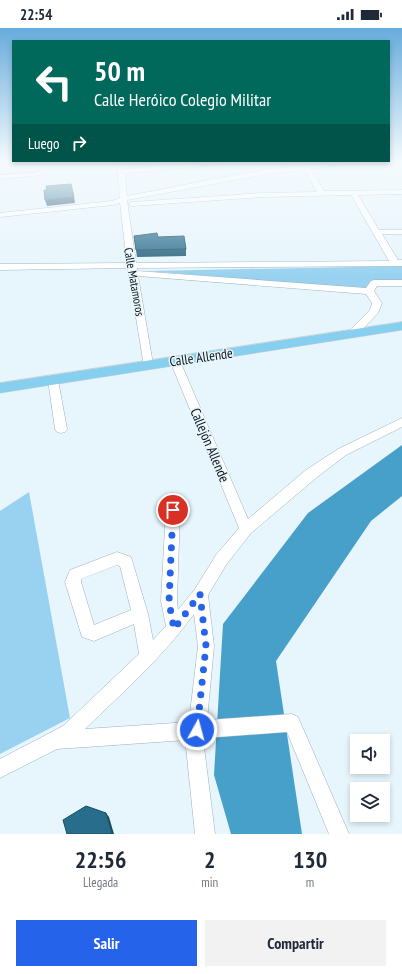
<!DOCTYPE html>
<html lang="es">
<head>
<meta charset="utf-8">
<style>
  :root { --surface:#fff; --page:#f2f2f3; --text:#1f2937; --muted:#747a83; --accent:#2563eb }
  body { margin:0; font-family:"PT Sans Narrow",sans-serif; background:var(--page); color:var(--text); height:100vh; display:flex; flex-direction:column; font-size:15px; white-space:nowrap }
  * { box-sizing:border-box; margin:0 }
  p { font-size:13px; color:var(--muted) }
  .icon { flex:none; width:22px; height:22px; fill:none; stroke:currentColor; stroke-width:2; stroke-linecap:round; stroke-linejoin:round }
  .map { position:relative; height:806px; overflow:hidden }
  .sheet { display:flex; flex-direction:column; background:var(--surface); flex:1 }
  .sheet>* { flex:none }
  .banner { position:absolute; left:12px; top:12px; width:378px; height:122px; border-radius:0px; box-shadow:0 2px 6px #0003; background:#00695c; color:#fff; overflow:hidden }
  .fabs { position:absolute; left:350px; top:706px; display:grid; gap:8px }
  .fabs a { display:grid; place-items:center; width:40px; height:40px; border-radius:0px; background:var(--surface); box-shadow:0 2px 6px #0003; font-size:20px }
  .pin { position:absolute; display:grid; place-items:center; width:34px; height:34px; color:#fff; margin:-17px; border:2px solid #fff; border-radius:50%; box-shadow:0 1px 4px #0007 }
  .me { position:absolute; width:44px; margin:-22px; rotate:7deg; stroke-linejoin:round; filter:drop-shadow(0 0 3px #0008) }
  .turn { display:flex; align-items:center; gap:14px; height:84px; padding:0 16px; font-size:18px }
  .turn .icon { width:52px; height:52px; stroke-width:2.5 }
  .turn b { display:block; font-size:28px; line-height:34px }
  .then { display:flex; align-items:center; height:38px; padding:0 16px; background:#0003; gap:8px; font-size:15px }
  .eta { display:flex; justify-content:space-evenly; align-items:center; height:68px; text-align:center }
  .eta b { font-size:24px; font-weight:700; line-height:28px }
  .cta { display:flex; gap:8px; margin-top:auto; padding:8px 16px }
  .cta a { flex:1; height:46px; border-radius:0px; background:var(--accent); color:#fff; font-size:16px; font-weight:700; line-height:46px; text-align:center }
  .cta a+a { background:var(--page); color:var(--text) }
  .status { display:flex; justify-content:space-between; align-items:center; height:28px; padding:0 20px; background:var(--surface); direction:ltr }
  .status svg { height:11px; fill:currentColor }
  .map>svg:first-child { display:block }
</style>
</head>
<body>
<div class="status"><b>22:54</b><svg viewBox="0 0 49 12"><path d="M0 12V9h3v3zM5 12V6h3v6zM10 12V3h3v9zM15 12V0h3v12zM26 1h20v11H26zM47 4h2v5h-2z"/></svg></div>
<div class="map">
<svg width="402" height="806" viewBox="0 0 402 806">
  <rect width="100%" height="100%" fill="#e7f5fc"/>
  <g fill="#98d2f0">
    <polygon points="402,238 402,253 371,253 367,261 147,243"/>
    <polygon points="29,464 70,690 0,726 0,483"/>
  </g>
  <polygon fill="#46a0ca" points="402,417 402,468 371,493 276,633 302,806 231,806 214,747 223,596 308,485"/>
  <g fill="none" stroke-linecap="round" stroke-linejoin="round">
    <defs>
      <g id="minor">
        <path d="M117,135H123L125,141L188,135H219L216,137L125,145L127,168C202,154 278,135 355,135L311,141L324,163L402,162V166L358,167L379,202H402V206H382L398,232H402V238L137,240V243L366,260L371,253L374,252H402V258H377L374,263L382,275L378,285L356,308H348L347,306L348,304L370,282L372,275L366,266L138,248L153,336L152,338H144L129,247L128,245V240L0,242V236L127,235L120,175L113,177L0,189V185L112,173L120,170ZM305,142L317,164L263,165L132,174L128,176L132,178L263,169L351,167L389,233L136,235L127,172L267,146Z"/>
        <polygon points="40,144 42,145 42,147 0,151 0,147"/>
        <path d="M175,330L180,333L248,491L306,442L338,421L402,390V399L346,427L316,450L251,505L226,537L208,567L214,618L207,692L292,686L298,689L349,806H329L287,704L205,710L204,719L215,806H195L186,719L187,712L57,721L0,750V731L63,698L139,626L134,596L94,613L82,609L65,554L70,542L117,524L131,529L148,586L153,612L166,598L161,573L166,482L168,478L173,476L178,478L180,482L177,573L178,582L195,561L216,527L239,500L170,333ZM117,537L120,538L131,582L94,597L81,554V551ZM194,586L198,618L189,694L85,701C123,664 163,629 194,586Z"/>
        <polygon points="53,348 57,349 58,352 67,401 65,404 61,405 57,404 55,401 48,352 49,349"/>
      </g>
      <polygon id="major" points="402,294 402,302 0,365 0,355"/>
    </defs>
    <use href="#minor" stroke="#9bb1bd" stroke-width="1"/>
    <use href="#major" stroke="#cfd1d1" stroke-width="1"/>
    <use href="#minor" fill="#fff" fill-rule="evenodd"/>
    <use href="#major" fill="#87cfee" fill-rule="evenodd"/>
  </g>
  <polygon fill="#225e78" points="134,208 158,209 186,221 186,228 137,229"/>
  <g fill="#1c4c62">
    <polygon points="74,169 75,175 47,178 45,172"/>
    <polygon points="106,785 109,789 114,806 112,806"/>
  </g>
  <g fill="#286d8c" stroke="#1c4c62">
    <polygon points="71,156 74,169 45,172 44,162 47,162 46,158"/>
    <polygon points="157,205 158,209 184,208 186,221 136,222 134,208"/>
    <polygon points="86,778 106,785 112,806 67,806 63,792"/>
  </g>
  <linearGradient id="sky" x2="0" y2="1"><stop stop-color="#67acdc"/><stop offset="0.54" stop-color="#f4fafe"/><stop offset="1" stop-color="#f4fafe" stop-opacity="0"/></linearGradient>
  <rect width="402" height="248" fill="url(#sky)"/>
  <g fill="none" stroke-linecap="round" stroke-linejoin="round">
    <polyline stroke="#2563eb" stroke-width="7" stroke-dasharray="0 12.6" points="173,482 169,574 174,601 200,566 206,618 197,702"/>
  </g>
  <g text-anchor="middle" stroke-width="3" stroke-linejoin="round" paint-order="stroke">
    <g font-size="12" fill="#0f171b" stroke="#e7f5fc">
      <text transform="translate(134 254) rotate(80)" y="4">Calle Matamoros</text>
    </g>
    <g font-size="14" fill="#0f171b" stroke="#e7f5fc">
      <text transform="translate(201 329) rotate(-8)" y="5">Calle Allende</text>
      <text transform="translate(210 417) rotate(67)" y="5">Callejón Allende</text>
    </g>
  </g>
</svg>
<div class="fabs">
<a><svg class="icon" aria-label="sound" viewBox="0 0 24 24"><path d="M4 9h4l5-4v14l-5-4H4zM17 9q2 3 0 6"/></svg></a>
<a><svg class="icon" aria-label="layers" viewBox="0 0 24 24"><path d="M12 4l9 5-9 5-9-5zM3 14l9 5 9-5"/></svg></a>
</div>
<div class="pin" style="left:173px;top:482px;background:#d93025"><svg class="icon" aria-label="arrive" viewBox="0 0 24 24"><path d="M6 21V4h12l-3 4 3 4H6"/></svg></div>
<svg class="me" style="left:197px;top:702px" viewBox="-20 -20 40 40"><circle r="17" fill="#2563eb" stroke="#fff" stroke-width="3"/><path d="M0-11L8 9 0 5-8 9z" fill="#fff"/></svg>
<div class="banner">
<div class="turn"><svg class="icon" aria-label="left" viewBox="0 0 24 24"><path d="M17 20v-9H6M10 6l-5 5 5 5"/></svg><div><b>50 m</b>Calle Heróico Colegio Militar</div></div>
<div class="then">Luego<svg class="icon" aria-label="right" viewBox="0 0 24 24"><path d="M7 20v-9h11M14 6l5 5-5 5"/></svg></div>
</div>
</div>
<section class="sheet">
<div class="eta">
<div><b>22:56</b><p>Llegada</p></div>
<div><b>2</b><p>min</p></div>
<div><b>130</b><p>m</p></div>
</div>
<div class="cta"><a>Salir</a><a>Compartir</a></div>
</section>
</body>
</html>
